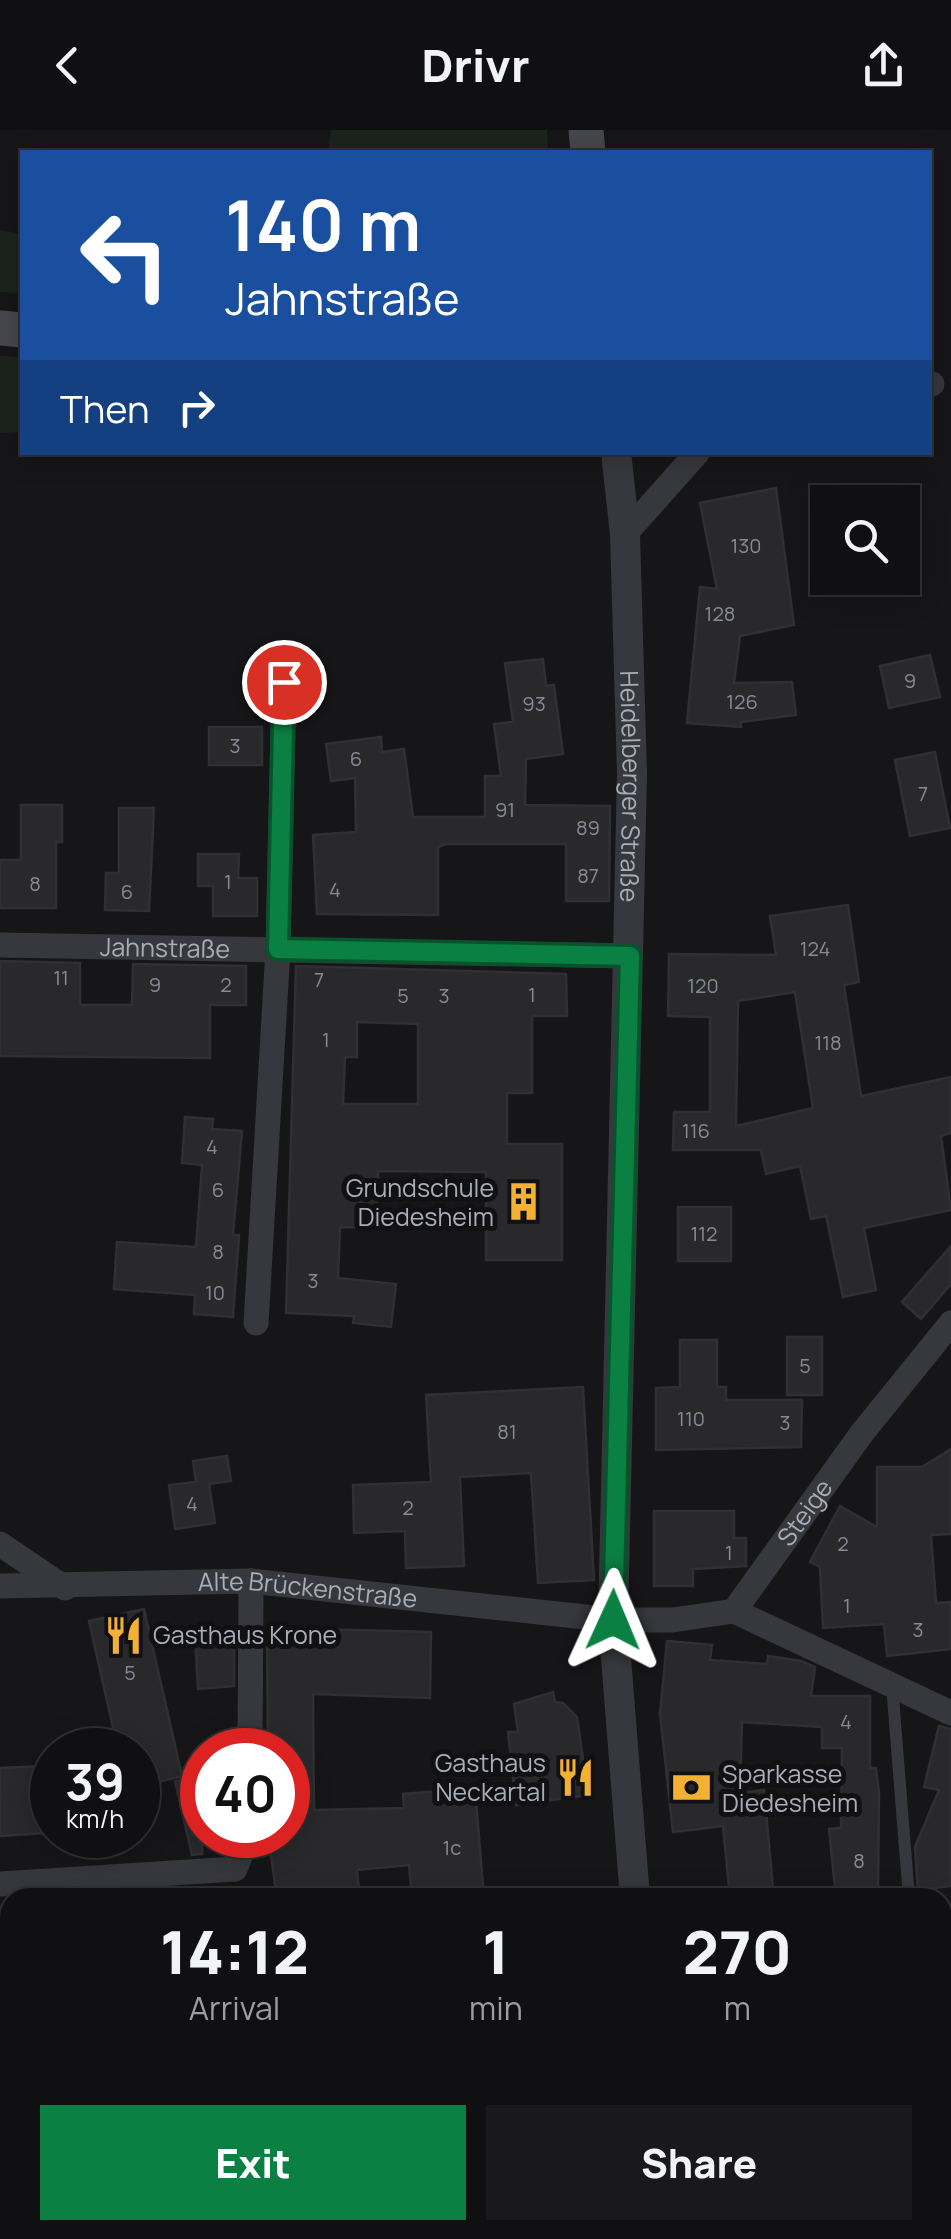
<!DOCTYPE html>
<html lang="en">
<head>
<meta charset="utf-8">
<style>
  :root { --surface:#101012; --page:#19191b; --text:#f1f3f6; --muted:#9c9d9f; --line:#303032; --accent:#0b8043 }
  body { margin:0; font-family:Manrope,sans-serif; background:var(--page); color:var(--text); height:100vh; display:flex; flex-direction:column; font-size:38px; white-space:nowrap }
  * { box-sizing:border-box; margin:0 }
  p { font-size:32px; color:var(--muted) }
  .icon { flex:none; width:55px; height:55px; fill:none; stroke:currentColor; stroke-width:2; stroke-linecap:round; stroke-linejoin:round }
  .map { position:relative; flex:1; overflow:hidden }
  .details { position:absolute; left:0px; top:1758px; width:952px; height:352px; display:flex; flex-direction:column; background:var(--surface); border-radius:30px 30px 0 0; box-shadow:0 5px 25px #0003,0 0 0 2px var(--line) }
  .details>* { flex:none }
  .hud { position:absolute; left:20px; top:20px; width:912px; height:305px; border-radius:0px; box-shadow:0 5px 25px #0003,0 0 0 2px var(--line); background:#1a4fa0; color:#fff; overflow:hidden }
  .buttons { position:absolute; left:810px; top:355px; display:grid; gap:20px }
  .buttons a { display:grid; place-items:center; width:110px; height:110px; border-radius:0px; background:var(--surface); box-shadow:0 5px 25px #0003,0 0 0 2px var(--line); font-size:50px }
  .speed { position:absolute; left:30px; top:1598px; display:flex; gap:20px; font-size:50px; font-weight:700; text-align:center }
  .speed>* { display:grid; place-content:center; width:130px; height:130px; border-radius:50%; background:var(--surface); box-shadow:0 5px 25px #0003,0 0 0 2px var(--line); line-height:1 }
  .speed small { font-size:25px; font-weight:400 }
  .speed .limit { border:15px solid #d22; background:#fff; color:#111 }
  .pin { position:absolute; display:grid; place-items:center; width:85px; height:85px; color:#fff; margin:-42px; border:5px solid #fff; border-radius:50%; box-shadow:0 2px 10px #0007 }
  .me { position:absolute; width:110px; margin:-55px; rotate:1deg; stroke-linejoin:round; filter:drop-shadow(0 0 8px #0008) }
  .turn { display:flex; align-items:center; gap:35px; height:210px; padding:0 40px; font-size:45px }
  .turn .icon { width:130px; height:130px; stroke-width:2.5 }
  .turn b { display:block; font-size:70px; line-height:85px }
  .then { display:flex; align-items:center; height:95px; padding:0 40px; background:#0003; gap:20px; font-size:38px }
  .eta { display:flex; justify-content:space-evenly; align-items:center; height:170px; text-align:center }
  .eta b { font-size:60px; font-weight:800; line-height:70px }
  .button { display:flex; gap:20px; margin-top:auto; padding:20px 40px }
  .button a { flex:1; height:115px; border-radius:0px; background:var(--accent); color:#fff; font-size:40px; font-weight:800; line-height:115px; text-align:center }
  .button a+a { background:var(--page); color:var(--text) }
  header { display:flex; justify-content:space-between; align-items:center; height:130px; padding:0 40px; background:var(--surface); font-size:45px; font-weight:800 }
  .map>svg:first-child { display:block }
</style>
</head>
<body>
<header><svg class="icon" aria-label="back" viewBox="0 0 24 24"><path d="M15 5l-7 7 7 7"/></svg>Drivr<svg class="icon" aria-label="share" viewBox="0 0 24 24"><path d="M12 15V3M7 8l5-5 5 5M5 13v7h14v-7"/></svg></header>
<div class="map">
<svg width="951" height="2109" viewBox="0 0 951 2109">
  <rect width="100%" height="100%" fill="#161618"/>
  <g fill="#1c231d">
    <polygon points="331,0 547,0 548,22 328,22"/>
    <polygon points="0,100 22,104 22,163 0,162"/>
    <polygon points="0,226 22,227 22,302 0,303"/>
  </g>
  <g fill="#29292c" stroke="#303034" stroke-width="2.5" fill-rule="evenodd">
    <polygon points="776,358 794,495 740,506 734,553 792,552 796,585 741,592 741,597 687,593 700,457 717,459 700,373"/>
    <polygon points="930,525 940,567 889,578 880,536"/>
    <polygon points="543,529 546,556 554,555 563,624 526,629 525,675 610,676 609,771 566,771 566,714 446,714 438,717 438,785 317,784 313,705 356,702 355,648 331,651 326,614 381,607 382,622 404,619 413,687 485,687 485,646 501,646 494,594 513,592 505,533"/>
    <rect x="209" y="597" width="53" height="38"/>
    <polygon points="935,622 950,698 910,706 895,630"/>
    <polygon points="21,675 62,675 62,712 56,712 56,778 0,778 0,730 21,730"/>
    <polygon points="119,678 154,678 149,781 105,780 106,743 119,743"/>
    <polygon points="198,724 239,724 238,748 257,748 257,786 213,786 213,756 198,756"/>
    <path d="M848,775L859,852L844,855L861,966L951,947V1003L941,1006L951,1080L864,1098L876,1160L843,1167L826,1086L811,1089L800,1036L766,1044L761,1020H673L674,982H710V887L668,886L669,824L776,825L770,786ZM795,862L813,978L736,996L738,871Z"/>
    <polygon points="0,831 80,833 80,875 132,875 133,834 246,836 246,875 210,875 210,928 0,926"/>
    <path d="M296,836L566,844L567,886H532V963H507V1014H562V1130H486V1042L378,1041L377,1098L340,1097L338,1148L396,1154L391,1197L353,1193L354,1186L286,1183ZM357,892L418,894V974H343L345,927H357Z"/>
    <polygon points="185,987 213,989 212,999 242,1001 233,1105 239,1105 233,1187 194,1184 195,1165 114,1159 117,1112 196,1117 202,1035 182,1033"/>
    <rect x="678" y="1077" width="53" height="54"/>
    <polygon points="951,1116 951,1154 921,1189 902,1172"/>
    <rect x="787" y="1207" width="35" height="58"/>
    <polygon points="680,1210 717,1210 717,1257 726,1257 726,1270 802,1270 801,1317 656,1320 656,1258 680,1257"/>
    <polygon points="583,1257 594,1450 538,1453 531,1343 460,1347 464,1436 406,1438 405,1401 354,1403 353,1355 431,1352 426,1265"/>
    <polygon points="951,1319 951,1404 931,1405 936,1473 951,1472 951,1519 887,1526 884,1494 823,1498 820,1437 810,1432 840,1376 877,1397 877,1337 922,1337"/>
    <polygon points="227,1326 231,1351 209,1354 215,1393 175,1399 169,1355 196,1352 193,1331"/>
    <polygon points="654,1381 734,1381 734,1408 746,1408 746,1436 693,1439 693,1456 654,1456"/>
    <polygon points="144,1479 182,1646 138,1657 138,1620 118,1620 89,1491"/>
    <polygon points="274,1498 431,1502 430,1568 313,1564 314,1680 404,1678 403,1664 475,1658 484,1768 412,1768 409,1735 357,1740 360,1768 277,1768 268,1705 288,1705 288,1620 268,1620 267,1500"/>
    <polygon points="234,1502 234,1556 198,1559 195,1505"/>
    <polygon points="667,1511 712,1515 710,1530 767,1534 768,1526 801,1531 815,1537 811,1566 870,1566 870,1638 876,1638 879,1663 878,1765 836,1768 829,1699 841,1698 842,1618 822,1618 822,1597 742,1592 740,1663 764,1660 774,1768 730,1768 723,1696 673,1702 660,1584"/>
    <polygon points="553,1562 555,1572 563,1573 577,1587 588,1665 516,1675 508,1602 518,1602 514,1574"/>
    <polygon points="939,1596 951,1599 951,1756 918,1760 915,1717 939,1660 924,1657"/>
    <polygon points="42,1636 46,1703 0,1706 0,1638"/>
    <polygon points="202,1647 202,1724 192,1725 175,1651"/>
  </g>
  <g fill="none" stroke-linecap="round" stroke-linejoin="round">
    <polyline stroke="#37383d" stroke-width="12" points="892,1555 909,1768"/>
    <g stroke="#37383d" stroke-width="25">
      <polyline points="930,254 932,254"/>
      <polyline points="625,404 698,322"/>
      <path id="s1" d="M0,815L630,826"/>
      <polyline points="256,1193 278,819 284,553"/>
      <polyline points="0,1414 65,1458"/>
      <path id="s2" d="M0,1456L251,1451L613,1490H673L734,1481L862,1303L951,1193"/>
      <polyline points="734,1481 951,1583"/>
      <polyline points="250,1620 251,1451"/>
      <polyline points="0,1754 235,1739 249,1705"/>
      <polyline points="197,2109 261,2100"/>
    </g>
    <g stroke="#37383d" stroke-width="30">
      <path id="s3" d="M616,322L625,404L632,644L613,1490L635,1768"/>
      <polyline points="694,2100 696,2109"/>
    </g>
    <g stroke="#45474d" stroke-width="35">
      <polyline points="586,0 588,22"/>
      <polyline points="0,198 22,200"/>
    </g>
  </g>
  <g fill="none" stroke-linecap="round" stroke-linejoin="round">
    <defs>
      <polyline id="route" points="284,552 278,819 630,826 613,1490"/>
    </defs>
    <use href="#route" stroke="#07532c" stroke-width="25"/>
    <use href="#route" stroke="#0b8043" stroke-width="18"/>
  </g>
  <defs>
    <symbol id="building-bare" viewBox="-9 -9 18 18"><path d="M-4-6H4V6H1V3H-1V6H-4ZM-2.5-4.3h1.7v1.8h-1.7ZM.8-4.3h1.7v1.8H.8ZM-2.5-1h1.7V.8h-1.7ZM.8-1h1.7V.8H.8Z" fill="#f2b134" stroke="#111113" stroke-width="2.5" paint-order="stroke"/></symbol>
    <symbol id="restaurant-bare" viewBox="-9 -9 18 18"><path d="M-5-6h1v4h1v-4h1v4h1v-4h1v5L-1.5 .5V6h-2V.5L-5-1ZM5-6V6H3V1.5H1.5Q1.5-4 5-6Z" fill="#f2b134" stroke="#111113" stroke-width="2.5" paint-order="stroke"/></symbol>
    <symbol id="bank-bare" viewBox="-9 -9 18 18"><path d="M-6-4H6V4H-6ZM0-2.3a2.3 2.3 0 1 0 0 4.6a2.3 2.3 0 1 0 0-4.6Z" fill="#f2b134" stroke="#111113" stroke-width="2.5" paint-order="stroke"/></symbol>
  </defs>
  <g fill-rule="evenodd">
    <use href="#building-bare" x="496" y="1044" width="55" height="55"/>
    <use href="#restaurant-bare" x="96" y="1478" width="55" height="55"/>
    <use href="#restaurant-bare" x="548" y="1620" width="55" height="55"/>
    <use href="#bank-bare" x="664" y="1630" width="55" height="55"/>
  </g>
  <g text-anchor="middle" stroke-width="10" stroke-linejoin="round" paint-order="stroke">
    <g font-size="20" fill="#888b94">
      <text x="746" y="423">130</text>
      <text x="720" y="491">128</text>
      <text x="910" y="558">9</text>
      <text x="742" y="579">126</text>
      <text x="534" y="581">93</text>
      <text x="235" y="623">3</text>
      <text x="356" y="636">6</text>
      <text x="923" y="671">7</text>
      <text x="505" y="687">91</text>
      <text x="588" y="705">89</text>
      <text x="588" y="753">87</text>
      <text x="228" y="759">1</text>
      <text x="35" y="761">8</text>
      <text x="335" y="767">4</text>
      <text x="127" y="769">6</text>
      <text x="815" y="826">124</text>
      <text x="61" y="855">11</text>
      <text x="319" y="857">7</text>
      <text x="155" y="862">9</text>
      <text x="226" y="862">2</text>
      <text x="703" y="863">120</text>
      <text x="532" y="872">1</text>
      <text x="403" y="873">5</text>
      <text x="444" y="873">3</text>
      <text x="326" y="917">1</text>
      <text x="828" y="920">118</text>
      <text x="696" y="1008">116</text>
      <text x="212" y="1024">4</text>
      <text x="218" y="1067">6</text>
      <text x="704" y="1111">112</text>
      <text x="218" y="1129">8</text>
      <text x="313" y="1158">3</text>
      <text x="215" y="1170">10</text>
      <text x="805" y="1243">5</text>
      <text x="691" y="1296">110</text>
      <text x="785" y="1300">3</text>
      <text x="507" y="1309">81</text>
      <text x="192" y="1381">4</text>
      <text x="408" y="1385">2</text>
      <text x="843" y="1421">2</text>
      <text x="729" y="1430">1</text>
      <text x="847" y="1483">1</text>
      <text x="918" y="1507">3</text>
      <text x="130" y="1550">5</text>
      <text x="846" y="1599">4</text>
      <text x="452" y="1725">1c</text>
      <text x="859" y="1738">8</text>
    </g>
    <g font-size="25" fill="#a8adb8" stroke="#111113">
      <text dy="9" stroke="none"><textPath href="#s3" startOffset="335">Heidelberger Straße</textPath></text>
      <text dy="9" stroke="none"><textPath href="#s1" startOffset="165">Jahnstraße</textPath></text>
      <text dy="9" stroke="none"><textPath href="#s2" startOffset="858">Steige</textPath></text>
      <text dy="9" stroke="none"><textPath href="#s2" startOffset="308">Alte Brückenstraße</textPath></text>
    </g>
    <g font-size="25" fill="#a8adb8" stroke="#111113" text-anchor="end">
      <text x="494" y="1067">Grundschule<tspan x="494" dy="29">Diedesheim</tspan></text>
      <text x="153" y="1514" text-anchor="start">Gasthaus Krone</text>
      <text x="546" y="1642">Gasthaus<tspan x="546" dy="29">Neckartal</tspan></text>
      <text x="722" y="1653" text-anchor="start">Sparkasse<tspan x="722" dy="29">Diedesheim</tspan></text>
    </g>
  </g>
</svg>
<div class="buttons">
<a><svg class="icon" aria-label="search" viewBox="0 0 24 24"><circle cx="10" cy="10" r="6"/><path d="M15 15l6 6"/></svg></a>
</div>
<div class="speed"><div>39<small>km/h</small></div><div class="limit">40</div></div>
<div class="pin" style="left:284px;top:552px;background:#d93025"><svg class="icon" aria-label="arrive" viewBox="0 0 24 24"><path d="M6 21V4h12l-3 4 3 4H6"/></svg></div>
<svg class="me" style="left:613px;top:1490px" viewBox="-20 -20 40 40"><path d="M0-17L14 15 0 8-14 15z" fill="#0b8043" stroke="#fff" stroke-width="4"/></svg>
<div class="hud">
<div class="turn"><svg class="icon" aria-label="left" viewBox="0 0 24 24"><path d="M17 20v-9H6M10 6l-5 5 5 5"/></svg><div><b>140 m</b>Jahnstraße</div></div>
<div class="then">Then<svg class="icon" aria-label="right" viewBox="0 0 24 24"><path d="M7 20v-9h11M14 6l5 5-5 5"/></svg></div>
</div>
<section class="details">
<div class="eta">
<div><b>14:12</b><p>Arrival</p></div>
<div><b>1</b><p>min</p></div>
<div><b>270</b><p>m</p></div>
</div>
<div class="button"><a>Exit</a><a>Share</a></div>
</section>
</div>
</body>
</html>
